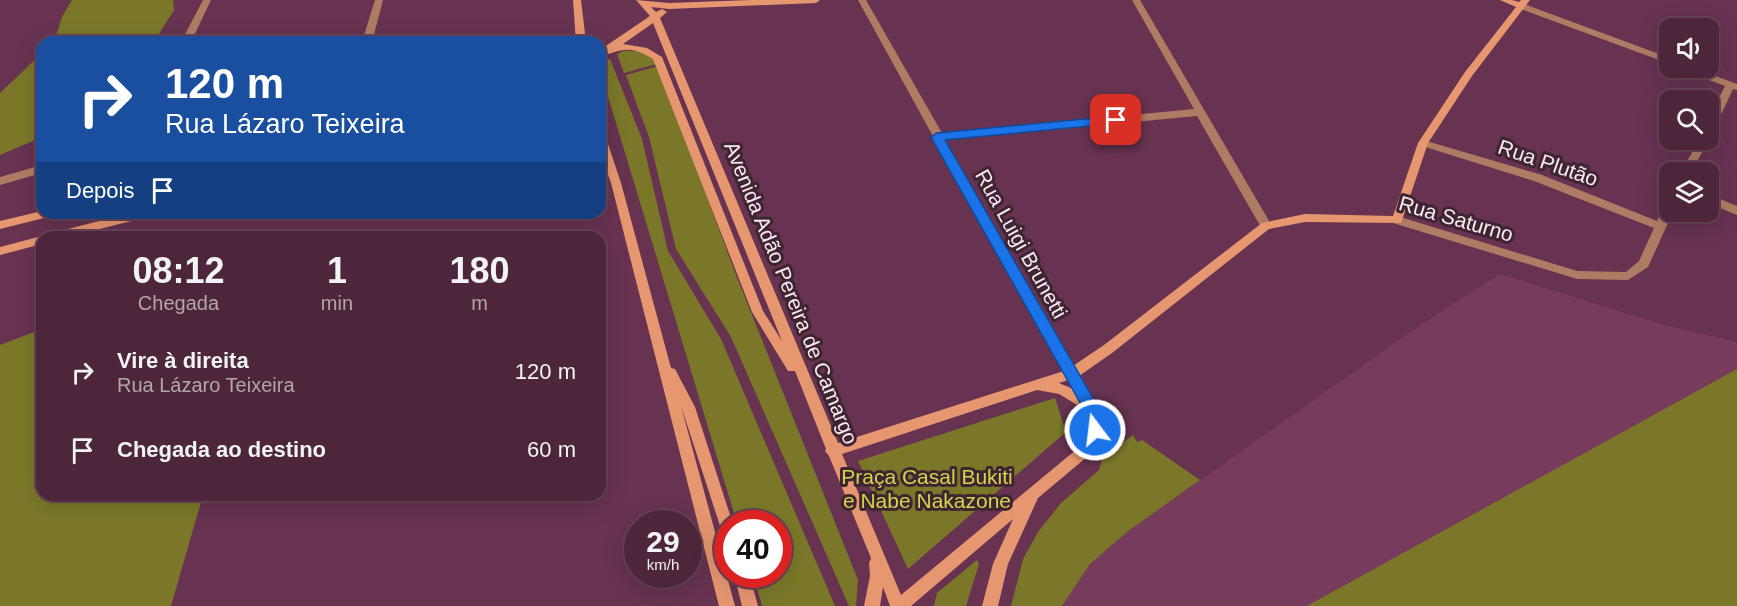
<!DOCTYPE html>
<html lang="pt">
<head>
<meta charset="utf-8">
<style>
  :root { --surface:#4d263c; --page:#573247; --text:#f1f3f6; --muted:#b3a5af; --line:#644356 }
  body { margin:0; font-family:Helvetica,sans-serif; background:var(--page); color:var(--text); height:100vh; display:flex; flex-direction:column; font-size:22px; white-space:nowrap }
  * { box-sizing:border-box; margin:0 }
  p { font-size:20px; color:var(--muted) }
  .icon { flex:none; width:33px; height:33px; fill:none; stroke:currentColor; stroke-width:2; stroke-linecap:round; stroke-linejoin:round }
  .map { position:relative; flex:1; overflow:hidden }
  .side { position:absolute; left:36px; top:231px; width:570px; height:270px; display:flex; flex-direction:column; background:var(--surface); border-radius:18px; box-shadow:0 6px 24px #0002,0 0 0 2px var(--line) }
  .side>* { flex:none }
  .hud { position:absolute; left:36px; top:36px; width:570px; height:183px; border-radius:18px; box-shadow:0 6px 24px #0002,0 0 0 2px var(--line); background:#1a4fa0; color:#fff; overflow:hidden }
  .controls { position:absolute; left:1659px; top:18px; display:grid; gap:12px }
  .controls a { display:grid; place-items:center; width:60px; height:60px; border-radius:12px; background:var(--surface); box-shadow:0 6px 24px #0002,0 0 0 2px var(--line); font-size:30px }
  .speed { position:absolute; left:624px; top:510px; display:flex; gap:12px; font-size:30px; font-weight:700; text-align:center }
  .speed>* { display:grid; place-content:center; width:78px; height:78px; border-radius:50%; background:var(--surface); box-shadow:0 6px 24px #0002,0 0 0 2px var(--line); line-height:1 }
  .speed small { font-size:15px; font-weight:400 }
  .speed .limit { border:9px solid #d22; background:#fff; color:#111 }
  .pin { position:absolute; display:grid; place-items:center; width:51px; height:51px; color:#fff; margin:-26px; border-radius:12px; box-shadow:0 3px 9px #0006 }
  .me { position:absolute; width:66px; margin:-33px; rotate:345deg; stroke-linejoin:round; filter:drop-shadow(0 0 4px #0008) }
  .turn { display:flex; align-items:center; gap:21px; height:126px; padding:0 30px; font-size:27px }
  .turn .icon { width:78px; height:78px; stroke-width:2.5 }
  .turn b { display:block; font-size:42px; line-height:51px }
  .then { display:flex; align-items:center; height:57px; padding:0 30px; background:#0003; gap:12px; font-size:22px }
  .eta { display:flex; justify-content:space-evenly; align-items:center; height:102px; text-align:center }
  .eta b { font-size:36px; font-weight:700; line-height:42px }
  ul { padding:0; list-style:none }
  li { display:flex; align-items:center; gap:18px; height:78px; padding:0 30px }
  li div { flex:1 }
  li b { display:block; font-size:22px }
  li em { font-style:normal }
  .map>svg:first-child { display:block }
</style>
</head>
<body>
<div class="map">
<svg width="1737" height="606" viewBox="0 0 1737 606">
  <rect width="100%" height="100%" fill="#673350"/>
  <polygon fill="#773c5c" points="1500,274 1664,325 1737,342 1737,606 1062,606 1090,564 1127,532 1419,326"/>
  <g fill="#7a7828">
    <polygon points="72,0 173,0 174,10 154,42 54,42 62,17"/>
    <path d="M623,51C636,50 650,52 657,64L624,73L617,54Z"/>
    <polygon points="42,53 42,137 0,155 0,93"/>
    <polygon points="610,59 642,139 668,251 721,339 835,606 762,606 753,575 778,574 778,524 737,523 600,70 604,62"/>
    <polygon points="658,66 736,275 858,580 856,606 849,606 731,337 676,249 649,137 626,75"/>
    <polygon points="42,329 42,495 203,495 171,606 0,606 0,345"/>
    <polygon points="1737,369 1737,606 1307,606"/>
    <polygon points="1055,398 1066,432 908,569 858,461"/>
    <polygon points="1133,435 1137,442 1142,440 1200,480 1127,532 1090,564 1062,606 1011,606 1023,559 1038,532 1061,503 1099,470 1103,457"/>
    <polygon points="977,560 979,564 966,606 934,606 937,593"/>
  </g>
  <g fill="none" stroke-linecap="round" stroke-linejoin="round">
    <polygon fill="#ae7c63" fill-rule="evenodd" points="1708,194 1737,206 1737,215 1708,203"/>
    <g fill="#ae7c63" fill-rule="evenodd">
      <polygon points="203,0 211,0 191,42 181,42"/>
      <polygon points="375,0 383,0 372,42 362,42"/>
      <polygon points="858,0 866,0 942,133 1194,109 1132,0 1140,0 1272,226 1266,230 1262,229 1197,116 945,140 1077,374 1076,378 1071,379 1066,378"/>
      <polygon points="1521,3 1670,58 1670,64 1518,8 1517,6"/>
      <polygon points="1682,68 1694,68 1737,84 1737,90 1733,89 1712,134 1708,135 1708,120 1725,86 1683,70"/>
      <polygon points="1708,139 1709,140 1691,172 1681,172 1699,140"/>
      <polygon points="1423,140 1542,175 1657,221 1666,202 1670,201 1670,212 1673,212 1648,267 1628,280 1577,279 1393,223 1391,220 1397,216 1577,271 1626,272 1639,261 1654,228 1534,181 1419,145 1418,143"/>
      <polygon points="42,165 42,173 0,185 0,177"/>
    </g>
    <g fill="#e7976f" fill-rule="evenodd">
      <polygon points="573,0 581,0 586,42 576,42"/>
      <path d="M636,0L669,3L751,0H820L816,3L669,9L651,7L656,12L662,9L667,12L660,18L838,443L1067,370L1104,345L1262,223L1305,214L1393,216L1418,143L1465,72L1516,7L1500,0H1512L1519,2L1521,0H1530L1472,76L1428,143L1401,223L1305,222L1269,229L1112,353L1079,376C1094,400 1107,422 1094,451L1038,498L1008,564L998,606H982L993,564L1013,519L911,606H890L883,587L880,606H864L870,576L869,563L871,558L829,456L825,451L826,449L795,371H788L752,312L653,59C631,45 622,49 600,57V50L650,16ZM653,23L782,341L763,311L662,57L647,48L623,44ZM1068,380L1073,389L1059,383ZM1037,390L1059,394L1084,409L1087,425L1083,444L901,595L842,454Z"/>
      <polygon points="600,132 605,135 621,183 671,368 675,369 695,407 733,524 728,524 728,536 723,535 681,406 735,606 719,606 611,183 600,151"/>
      <polygon points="42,211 42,213 54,213 52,216 0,229 0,221"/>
      <polygon points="131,213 153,213 147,217 68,237 46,237 52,233"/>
      <polygon points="42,236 46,237 42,237 42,244 0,255 0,247"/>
      <polygon points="734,574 749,574 758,606 742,606"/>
    </g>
  </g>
  <path fill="#1a73e8" stroke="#114b97" stroke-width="1.5" d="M1116,116L1122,120L1120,123L945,140L1094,400C1099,411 1106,422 1101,435L1095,437L1090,435L1087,416L1083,408L931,137L937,133Z"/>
  <g text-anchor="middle" stroke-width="6" stroke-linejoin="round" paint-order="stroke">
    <g font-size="21" fill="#fce8f1" stroke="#3d2531">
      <text transform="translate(1548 163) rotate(19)" y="7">Rua Plutão</text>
      <text transform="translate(1456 219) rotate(16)" y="7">Rua Saturno</text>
      <text transform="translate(1021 244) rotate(61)" y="7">Rua Luigi Brunetti</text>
      <text transform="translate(791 293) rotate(68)" y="7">Avenida Adão Pereira de Camargo</text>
    </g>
    <g font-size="21" fill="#d8d34c" stroke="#3d2531">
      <text x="927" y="484">Praça Casal Bukiti<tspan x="927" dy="24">e Nabe Nakazone</tspan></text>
    </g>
  </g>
</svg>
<div class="controls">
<a><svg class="icon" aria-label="sound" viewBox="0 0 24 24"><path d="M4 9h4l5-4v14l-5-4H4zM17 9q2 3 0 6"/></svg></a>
<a><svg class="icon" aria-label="search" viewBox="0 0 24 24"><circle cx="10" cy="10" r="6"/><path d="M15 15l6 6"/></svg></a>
<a><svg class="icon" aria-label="layers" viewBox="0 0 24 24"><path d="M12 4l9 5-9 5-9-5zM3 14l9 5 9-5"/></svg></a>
</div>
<div class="speed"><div>29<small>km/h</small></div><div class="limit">40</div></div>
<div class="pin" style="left:1116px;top:120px;background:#d93025"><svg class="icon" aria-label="arrive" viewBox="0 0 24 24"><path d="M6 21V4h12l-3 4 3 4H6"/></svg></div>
<svg class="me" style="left:1095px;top:430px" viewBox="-20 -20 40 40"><circle r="17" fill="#1a73e8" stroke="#fff" stroke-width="3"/><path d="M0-11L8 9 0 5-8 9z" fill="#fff"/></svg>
<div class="hud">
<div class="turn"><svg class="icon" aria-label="right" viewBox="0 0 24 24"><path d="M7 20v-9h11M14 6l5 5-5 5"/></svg><div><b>120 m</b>Rua Lázaro Teixeira</div></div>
<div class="then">Depois<svg class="icon" aria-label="arrive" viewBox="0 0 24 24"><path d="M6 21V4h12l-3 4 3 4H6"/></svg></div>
</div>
<section class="side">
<div class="eta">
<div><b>08:12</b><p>Chegada</p></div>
<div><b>1</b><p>min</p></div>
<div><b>180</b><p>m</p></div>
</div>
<ul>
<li><svg class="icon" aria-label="right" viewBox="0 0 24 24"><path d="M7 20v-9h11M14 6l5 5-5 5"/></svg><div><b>Vire à direita</b><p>Rua Lázaro Teixeira</p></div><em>120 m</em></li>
<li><svg class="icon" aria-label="arrive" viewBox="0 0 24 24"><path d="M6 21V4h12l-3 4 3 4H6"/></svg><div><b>Chegada ao destino</b></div><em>60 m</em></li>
</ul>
</section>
</div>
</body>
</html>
